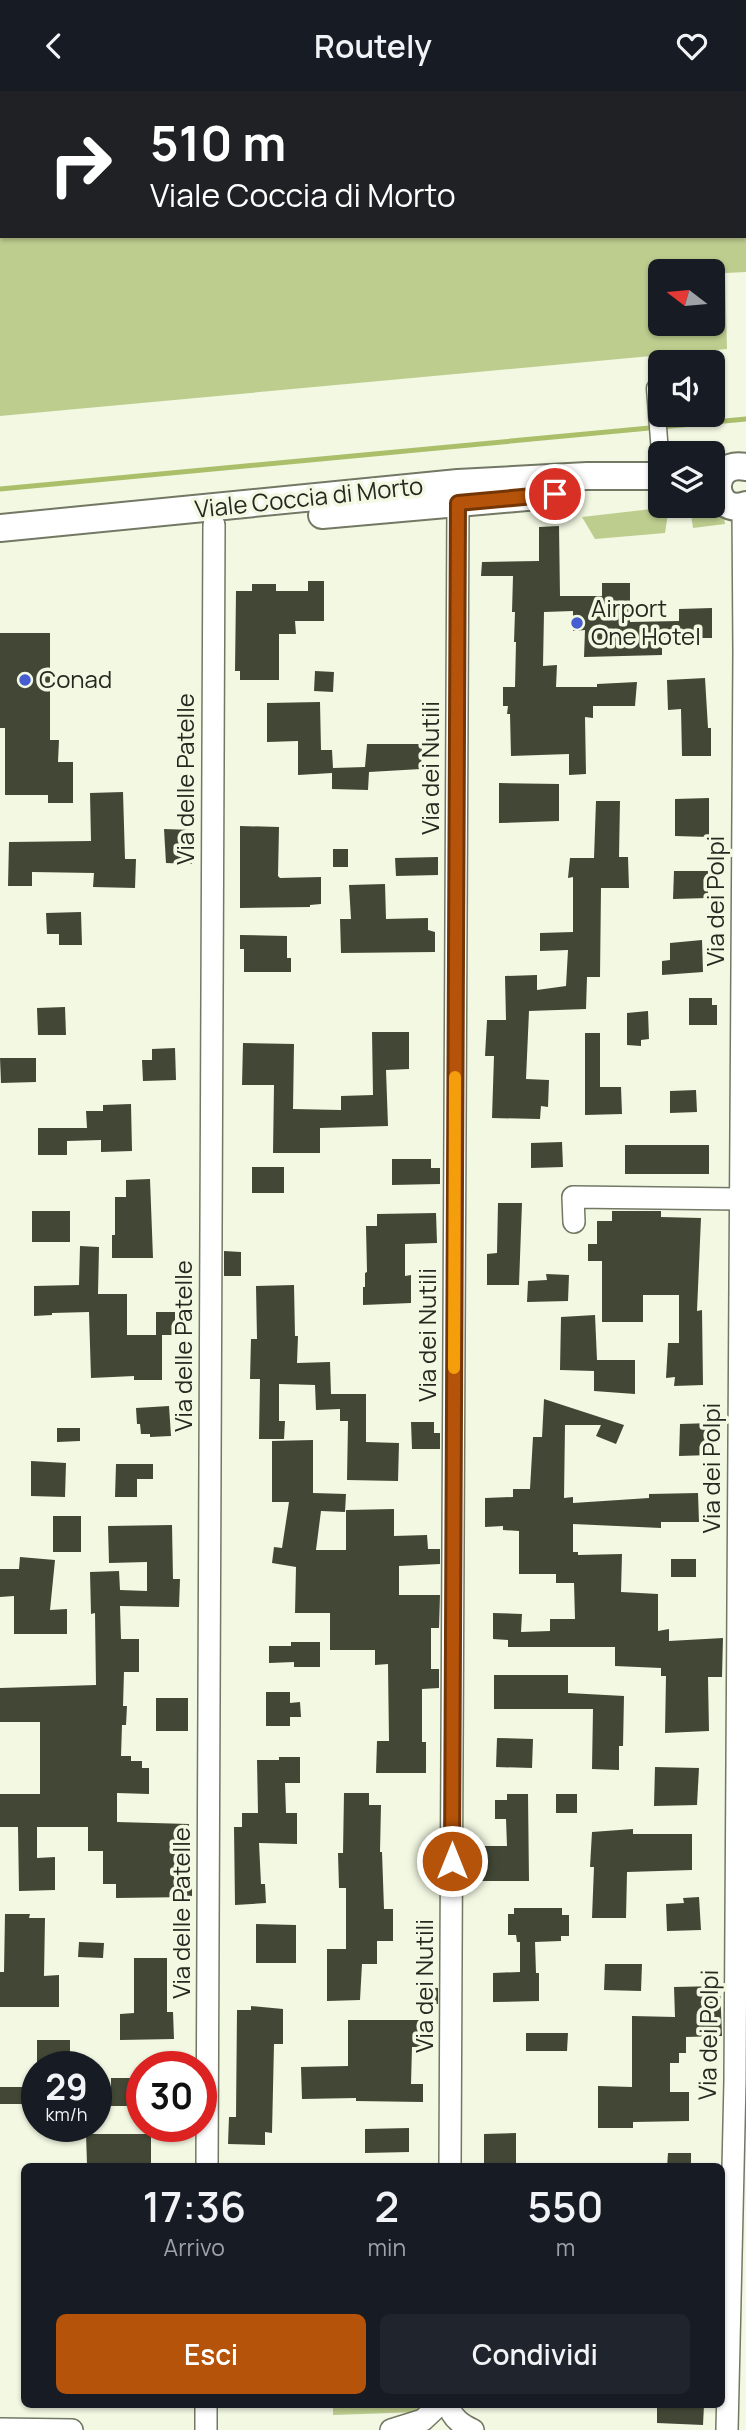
<!DOCTYPE html>
<html lang="it">
<head>
<meta charset="utf-8">
<style>
  :root { --surface:#171b24; --page:#20242c; --text:#f1f3f6; --muted:#9ea1a6; --accent:#b45309 }
  body { margin:0; font-family:Manrope,sans-serif; background:var(--page); color:var(--text); height:100vh; display:flex; flex-direction:column; font-size:26px; white-space:nowrap }
  * { box-sizing:border-box; margin:0 }
  p { font-size:23px; color:var(--muted) }
  .icon { flex:none; width:38px; height:38px; fill:none; stroke:currentColor; stroke-width:2; stroke-linecap:round; stroke-linejoin:round }
  .map { position:relative; flex:1; overflow:hidden }
  .details { position:absolute; left:21px; top:2072px; width:704px; height:245px; display:flex; flex-direction:column; background:var(--surface); border-radius:10px; box-shadow:0 2px 5px #0004 }
  .details>* { flex:none }
  .top-card { position:absolute; left:0px; top:0px; width:747px; height:147px; box-shadow:0 2px 5px #0004; background:#202124; color:#fff; overflow:hidden }
  .needle { width:46px; rotate:286deg }
  .tools { position:absolute; left:648px; top:168px; display:grid; gap:14px }
  .tools a { display:grid; place-items:center; width:77px; height:77px; border-radius:10px; background:var(--surface); box-shadow:0 2px 5px #0004; font-size:35px }
  .speed { position:absolute; left:21px; top:1960px; display:flex; gap:14px; font-size:35px; font-weight:700; text-align:center }
  .speed>* { display:grid; place-content:center; width:91px; height:91px; border-radius:50%; background:var(--surface); box-shadow:0 2px 5px #0004; line-height:1 }
  .speed small { font-size:18px; font-weight:400 }
  .speed .limit { border:10px solid #d22; background:#fff; color:#111 }
  .pin { position:absolute; display:grid; place-items:center; width:60px; height:60px; color:#fff; margin:-30px; border:4px solid #fff; border-radius:50%; box-shadow:0 2px 7px #0007 }
  .me { position:absolute; width:77px; margin:-38px; rotate:0deg; stroke-linejoin:round; filter:drop-shadow(0 0 5px #0008) }
  .turn { display:flex; align-items:center; gap:24px; height:147px; padding:0 35px; font-size:32px }
  .turn .icon { width:91px; height:91px; stroke-width:2.5 }
  .turn b { display:block; font-size:49px; line-height:60px }
  .eta { display:flex; justify-content:space-evenly; align-items:center; height:119px; text-align:center }
  .eta b { font-size:42px; font-weight:600; line-height:49px }
  .button { display:flex; gap:14px; margin-top:auto; padding:14px 35px }
  .button a { flex:1; height:80px; border-radius:10px; background:var(--accent); color:#fff; font-size:28px; font-weight:600; line-height:80px; text-align:center }
  .button a+a { background:var(--page); color:var(--text) }
  header { display:flex; justify-content:space-between; align-items:center; height:91px; padding:0 35px; background:var(--surface); font-size:32px; font-weight:600 }
  .map>svg:first-child { display:block }
</style>
</head>
<body>
<header><svg class="icon" aria-label="back" viewBox="0 0 24 24"><path d="M15 5l-7 7 7 7"/></svg>Routely<svg class="icon" aria-label="heart" viewBox="0 0 24 24"><path d="M12 20l-8-8c-3-5 5-10 8-4 3-6 11-1 8 4z"/></svg></header>
<div class="map">
<svg width="746" height="2339" viewBox="0 0 746 2339">
  <rect width="100%" height="100%" fill="#f2f8e2"/>
  <g fill="#bdcd8e" fill-rule="evenodd">
    <path d="M0,0H746V181L725,182L727,258L0,325ZM2,2H746V145H2ZM660,180H712V233H660Z"/>
    <polygon points="722,412 725,433 693,437 690,416"/>
    <polygon points="669,416 665,442 595,448 582,426"/>
    <polygon points="333,2314 427,2314 418,2321 333,2324"/>
  </g>
  <g fill="none" stroke-linecap="round" stroke-linejoin="round">
    <polyline stroke="#abbf6b" stroke-width="5" points="0,398 746,328"/>
  </g>
  <g fill="#434836">
    <polygon points="559,435 560,505 602,505 602,492 630,492 630,531 679,530 679,518 712,517 712,547 662,547 662,564 584,566 585,539 573,540 573,520 544,521 543,575 557,574 556,596 597,596 597,593 637,591 635,615 593,615 593,627 585,626 586,683 569,684 569,663 511,665 510,623 507,623 508,615 503,615 503,596 515,596 516,551 514,551 515,521 512,521 513,485 481,485 482,471 539,470 539,436"/>
    <polygon points="308,490 324,490 324,530 295,530 296,543 279,543 279,589 240,589 240,580 235,580 236,500 252,500 252,493 276,493 276,500 308,500"/>
    <polygon points="0,542 50,542 50,649 59,649 58,671 73,671 73,712 48,712 48,704 5,704 5,637 0,637"/>
    <polygon points="315,580 334,581 333,601 314,600"/>
    <polygon points="705,587 708,637 711,637 711,665 682,665 681,618 668,619 667,589"/>
    <polygon points="320,611 321,659 332,659 333,677 365,676 367,653 422,653 421,678 369,681 368,699 332,698 332,682 298,684 298,650 267,651 267,612"/>
    <polygon points="499,692 559,693 559,730 499,732"/>
    <polygon points="123,701 125,768 136,768 135,797 93,796 94,782 32,781 32,795 8,795 9,751 91,750 90,702"/>
    <polygon points="709,707 709,746 675,745 675,708"/>
    <polygon points="596,710 620,710 619,766 628,766 629,797 601,797 600,886 587,886 586,918 529,920 526,988 549,989 548,1016 541,1015 540,1028 492,1027 494,965 485,965 487,929 506,929 505,885 537,884 537,899 566,895 568,859 540,860 540,842 573,841 573,786 568,787 570,767 594,767"/>
    <polygon points="240,735 279,736 278,785 280,787 321,786 321,813 310,814 310,816 240,817"/>
    <polygon points="164,738 193,739 192,773 166,772"/>
    <rect x="333" y="758" width="15" height="18"/>
    <polygon points="438,766 438,784 396,785 395,767"/>
    <polygon points="674,780 708,780 708,807 673,808"/>
    <polygon points="385,793 386,828 428,827 428,839 435,841 435,861 341,862 340,828 351,828 349,794"/>
    <polygon points="81,821 82,854 59,854 59,843 47,843 46,822"/>
    <polygon points="240,844 287,845 287,867 291,867 291,881 244,881 244,858 240,858"/>
    <polygon points="702,849 703,881 662,884 662,870 670,869 670,852"/>
    <polygon points="689,907 712,907 712,914 717,914 717,934 689,934"/>
    <polygon points="65,916 66,944 38,944 37,917"/>
    <polygon points="648,920 649,948 641,949 641,955 627,954 627,922"/>
    <polygon points="372,941 409,941 409,978 386,979 388,1035 320,1037 320,1062 273,1062 274,994 242,994 243,952 294,953 293,1018 341,1019 341,1005 373,1004"/>
    <polygon points="585,942 600,942 600,996 621,996 622,1023 585,1024"/>
    <polygon points="175,957 176,989 143,990 142,969 152,969 152,958"/>
    <polygon points="0,967 36,967 36,991 1,992"/>
    <polygon points="696,999 697,1021 670,1022 670,1000"/>
    <polygon points="131,1013 132,1060 101,1061 101,1049 67,1050 67,1064 38,1064 38,1037 87,1037 86,1020 103,1020 103,1014"/>
    <polygon points="562,1051 563,1076 531,1077 531,1052"/>
    <rect x="625" y="1054" width="84" height="29"/>
    <polygon points="392,1068 431,1068 431,1077 440,1077 440,1093 392,1094"/>
    <rect x="252" y="1076" width="32" height="26"/>
    <polygon points="150,1088 153,1167 112,1167 112,1144 115,1144 115,1106 126,1106 126,1089"/>
    <polygon points="498,1112 522,1112 519,1194 487,1194 487,1163 497,1162"/>
    <rect x="32" y="1120" width="38" height="31"/>
    <polygon points="612,1120 661,1120 661,1126 701,1127 697,1220 702,1219 703,1294 674,1295 675,1286 666,1287 668,1252 679,1252 679,1204 643,1204 643,1231 602,1231 602,1170 588,1170 588,1153 597,1153 597,1130 612,1130"/>
    <polygon points="436,1122 437,1152 405,1153 405,1185 411,1184 411,1212 363,1214 363,1196 365,1196 365,1182 367,1181 366,1135 377,1135 377,1123"/>
    <polygon points="80,1155 99,1156 98,1203 127,1203 127,1244 156,1244 156,1221 175,1221 175,1231 183,1231 183,1244 162,1244 162,1289 134,1289 134,1285 91,1287 89,1221 52,1222 52,1224 34,1225 34,1195 79,1194"/>
    <polygon points="224,1160 241,1161 241,1185 224,1185"/>
    <polygon points="546,1183 569,1184 568,1210 527,1211 528,1190 547,1189"/>
    <polygon points="294,1194 295,1245 298,1245 297,1272 330,1271 331,1303 366,1303 366,1351 399,1352 398,1390 347,1389 348,1330 340,1330 340,1318 316,1319 315,1294 279,1293 279,1330 285,1330 284,1348 259,1348 260,1288 250,1288 251,1248 257,1248 256,1195"/>
    <polygon points="595,1224 597,1269 635,1269 635,1303 594,1300 594,1280 560,1279 561,1226"/>
    <polygon points="544,1308 624,1334 616,1353 596,1345 601,1334 565,1334 564,1407 573,1406 573,1412 649,1407 649,1403 698,1402 699,1431 661,1431 661,1437 573,1433 573,1461 578,1461 578,1464 622,1463 621,1501 658,1503 658,1540 669,1538 669,1550 723,1547 722,1586 708,1586 709,1640 665,1642 666,1585 661,1585 661,1577 615,1575 615,1556 508,1556 508,1549 493,1548 493,1522 522,1523 521,1541 550,1540 550,1528 575,1528 574,1492 556,1492 556,1483 519,1483 519,1440 503,1439 503,1435 485,1436 485,1407 513,1406 513,1398 530,1398 533,1346 542,1346"/>
    <polygon points="169,1315 171,1345 150,1346 150,1343 141,1343 140,1333 137,1333 136,1317"/>
    <polygon points="411,1331 434,1331 434,1342 440,1342 440,1358 412,1358"/>
    <polygon points="712,1332 711,1364 679,1365 680,1333"/>
    <polygon points="57,1337 80,1337 80,1350 57,1351"/>
    <polygon points="313,1349 313,1402 346,1403 345,1421 321,1420 316,1459 346,1459 346,1419 394,1418 394,1445 427,1444 428,1458 440,1458 440,1473 399,1475 399,1504 440,1504 439,1537 431,1537 431,1578 439,1578 439,1597 422,1598 422,1651 426,1651 426,1682 376,1682 377,1650 389,1650 388,1573 375,1574 375,1559 330,1559 330,1522 295,1522 296,1476 272,1472 274,1456 282,1457 289,1411 272,1411 272,1350"/>
    <polygon points="31,1370 66,1372 65,1406 31,1405"/>
    <polygon points="116,1373 153,1373 153,1388 137,1388 137,1406 115,1406"/>
    <rect x="53" y="1425" width="28" height="36"/>
    <polygon points="172,1434 173,1488 180,1488 179,1516 120,1515 121,1548 139,1548 139,1581 124,1581 123,1615 127,1615 126,1634 122,1634 121,1665 131,1665 131,1670 142,1670 142,1677 149,1677 149,1703 117,1702 117,1731 189,1733 187,1782 192,1782 192,1806 116,1807 116,1793 103,1793 103,1760 88,1760 88,1736 37,1736 37,1767 55,1766 55,1799 19,1800 18,1736 0,1736 0,1703 40,1703 40,1631 0,1631 0,1597 96,1594 95,1522 91,1523 90,1481 119,1480 120,1499 147,1500 147,1471 109,1472 108,1435"/>
    <polygon points="20,1466 55,1469 50,1519 67,1518 67,1543 14,1543 14,1505 0,1506 0,1478 19,1478"/>
    <rect x="671" y="1468" width="25" height="18"/>
    <polygon points="291,1551 320,1551 320,1576 294,1576 294,1571 269,1572 269,1555 291,1555"/>
    <polygon points="494,1584 568,1584 568,1602 624,1605 623,1655 619,1655 619,1679 592,1678 593,1618 494,1618"/>
    <polygon points="266,1601 290,1601 290,1612 300,1611 301,1626 290,1626 290,1635 266,1635"/>
    <rect x="156" y="1607" width="32" height="33"/>
    <polygon points="497,1647 533,1648 532,1677 496,1676"/>
    <polygon points="279,1666 300,1666 300,1692 285,1692 286,1722 297,1722 297,1753 259,1752 261,1793 265,1793 266,1812 235,1814 234,1736 242,1736 242,1722 258,1722 257,1669 279,1669"/>
    <polygon points="655,1676 699,1677 697,1714 654,1715"/>
    <polygon points="344,1702 369,1702 369,1714 381,1714 380,1761 382,1761 384,1818 393,1818 393,1850 377,1850 377,1873 362,1873 360,1909 327,1910 327,1858 346,1858 346,1797 339,1797 338,1762 343,1762"/>
    <polygon points="507,1703 528,1703 529,1790 481,1790 481,1755 507,1755 506,1728 495,1728 495,1709 507,1709"/>
    <rect x="556" y="1703" width="21" height="19"/>
    <polygon points="633,1738 633,1743 692,1743 692,1779 627,1781 626,1827 592,1827 594,1776 590,1776 592,1741"/>
    <polygon points="699,1806 701,1839 667,1840 666,1813 684,1812 683,1807"/>
    <polygon points="514,1817 562,1817 562,1824 569,1824 569,1845 561,1845 561,1850 535,1851 536,1882 539,1882 539,1910 493,1911 493,1882 520,1881 520,1851 517,1851 516,1844 508,1844 508,1823 514,1823"/>
    <polygon points="5,1823 30,1823 29,1827 45,1827 44,1885 59,1884 59,1916 0,1916 0,1881 4,1881"/>
    <polygon points="256,1833 296,1834 296,1872 256,1872"/>
    <polygon points="79,1851 104,1852 103,1867 78,1866"/>
    <polygon points="134,1867 167,1867 167,1921 173,1921 174,1948 120,1949 120,1923 134,1922"/>
    <polygon points="605,1873 642,1873 641,1900 604,1899"/>
    <polygon points="720,1895 722,1945 686,1946 686,1962 679,1962 679,1972 670,1972 670,2001 689,2001 689,2030 633,2031 633,2037 598,2037 598,1995 632,1996 632,1925 675,1926 674,1896"/>
    <polygon points="419,1896 438,1897 438,1913 418,1912"/>
    <polygon points="251,1915 283,1918 283,1953 274,1953 272,2042 265,2041 265,2054 228,2053 229,2026 236,2026 237,1919 251,1919"/>
    <polygon points="348,1929 427,1929 427,1956 412,1956 411,1993 423,1993 423,2011 356,2010 356,2007 302,2008 301,1976 348,1975"/>
    <polygon points="526,1942 568,1942 567,1960 526,1960"/>
    <rect x="37" y="1949" width="33" height="27"/>
    <rect x="111" y="1987" width="31" height="28"/>
    <rect x="0" y="1996" width="37" height="17"/>
    <polygon points="409,2037 409,2061 365,2062 365,2038"/>
    <polygon points="516,2042 516,2072 484,2073 484,2043"/>
    <polygon points="86,2043 151,2043 151,2073 87,2073"/>
    <polygon points="668,2062 691,2062 691,2076 667,2076"/>
    <polygon points="657,2314 704,2314 703,2334 657,2332"/>
  </g>
  <g fill="none" stroke-linecap="round" stroke-linejoin="round">
    <defs>
      <polyline id="pedestrian" points="655,297 660,362"/>
      <g id="minor">
        <polyline points="574,1131 573,1106 740,1108"/>
        <polyline points="207,2076 214,434"/>
        <polyline points="450,2076 458,412"/>
        <path d="M449,2314C451,2327 462,2334 473,2339"/>
        <polyline points="0,2338 72,2339"/>
        <polyline points="206,2339 206,2314"/>
        <polyline points="391,2339 423,2329 439,2314"/>
        <polyline points="727,2339 735,1990 744,560 743,416"/>
      </g>
      <g id="tertiary">
        <path d="M746,376C707,368 710,426 746,414"/>
        <polyline points="322,424 538,405"/>
        <polyline points="0,437 458,392 587,385 660,385"/>
      </g>
    </defs>
    <use href="#pedestrian" stroke="#727864" stroke-width="19"/>
    <use href="#minor" stroke="#727864" stroke-width="24"/>
    <use href="#tertiary" stroke="#727864" stroke-width="30"/>
    <use href="#pedestrian" stroke="#fff" stroke-width="16"/>
    <use href="#minor" stroke="#fff" stroke-width="21"/>
    <use href="#tertiary" stroke="#fff" stroke-width="26"/>
  </g>
  <g fill="none" stroke-linecap="round" stroke-linejoin="round">
    <defs>
      <polyline id="route" points="452,1770 458,412 555,403"/>
    </defs>
    <use href="#route" stroke="#753606" stroke-width="18"/>
    <use href="#route" stroke="#b45309" stroke-width="12"/>
    <polyline stroke="#f59e0b" stroke-width="12" points="454,1277 455,986"/>
  </g>
  <g fill="#455dd0" stroke="#f2f8e2" stroke-width="2.5">
    <circle cx="577" cy="532" r="7"/>
    <circle cx="25" cy="589" r="7"/>
  </g>
  <g text-anchor="middle" stroke-width="7" stroke-linejoin="round" paint-order="stroke">
    <g font-size="24" fill="#272921" stroke="#f2f8e2">
      <text transform="translate(309 407) rotate(-6)" y="8">Viale Coccia di Morto</text>
      <text transform="translate(431 677) rotate(-90)" y="8">Via dei Nutili</text>
      <text transform="translate(186 688) rotate(-90)" y="8">Via delle Patelle</text>
      <text transform="translate(716 810) rotate(-90)" y="8">Via dei Polpi</text>
      <text transform="translate(428 1244) rotate(-90)" y="8">Via dei Nutili</text>
      <text transform="translate(184 1255) rotate(-90)" y="8">Via delle Patelle</text>
      <text transform="translate(712 1377) rotate(-90)" y="8">Via dei Polpi</text>
      <text transform="translate(182 1822) rotate(-90)" y="8">Via delle Patelle</text>
      <text transform="translate(425 1895) rotate(-90)" y="8">Via dei Nutili</text>
      <text transform="translate(709 1944) rotate(-89)" y="8">Via dei Polpi</text>
    </g>
    <g font-size="24" fill="#272921" stroke="#f2f8e2" text-anchor="start">
      <text x="591" y="526">Airport<tspan x="591" dy="28">One Hotel</tspan></text>
      <text x="39" y="597">Conad</text>
    </g>
  </g>
</svg>
<div class="tools">
<a><svg class="needle" viewBox="-14 -14 28 28"><path d="M0-13l5 13h-10z" fill="#e53935"/><path d="M0 13l5-13h-10z" fill="#9ea1a6"/></svg></a>
<a><svg class="icon" aria-label="sound" viewBox="0 0 24 24"><path d="M4 9h4l5-4v14l-5-4H4zM17 9q2 3 0 6"/></svg></a>
<a><svg class="icon" aria-label="layers" viewBox="0 0 24 24"><path d="M12 4l9 5-9 5-9-5zM3 14l9 5 9-5"/></svg></a>
</div>
<div class="speed"><div>29<small>km/h</small></div><div class="limit">30</div></div>
<div class="pin" style="left:555px;top:403px;background:#d93025"><svg class="icon" aria-label="arrive" viewBox="0 0 24 24"><path d="M6 21V4h12l-3 4 3 4H6"/></svg></div>
<svg class="me" style="left:452px;top:1770px" viewBox="-20 -20 40 40"><circle r="17" fill="#b45309" stroke="#fff" stroke-width="3"/><path d="M0-11L8 9 0 5-8 9z" fill="#fff"/></svg>
<div class="top-card">
<div class="turn"><svg class="icon" aria-label="right" viewBox="0 0 24 24"><path d="M7 20v-9h11M14 6l5 5-5 5"/></svg><div><b>510 m</b>Viale Coccia di Morto</div></div>
</div>
<section class="details">
<div class="eta">
<div><b>17:36</b><p>Arrivo</p></div>
<div><b>2</b><p>min</p></div>
<div><b>550</b><p>m</p></div>
</div>
<div class="button"><a>Esci</a><a>Condividi</a></div>
</section>
</div>
</body>
</html>
